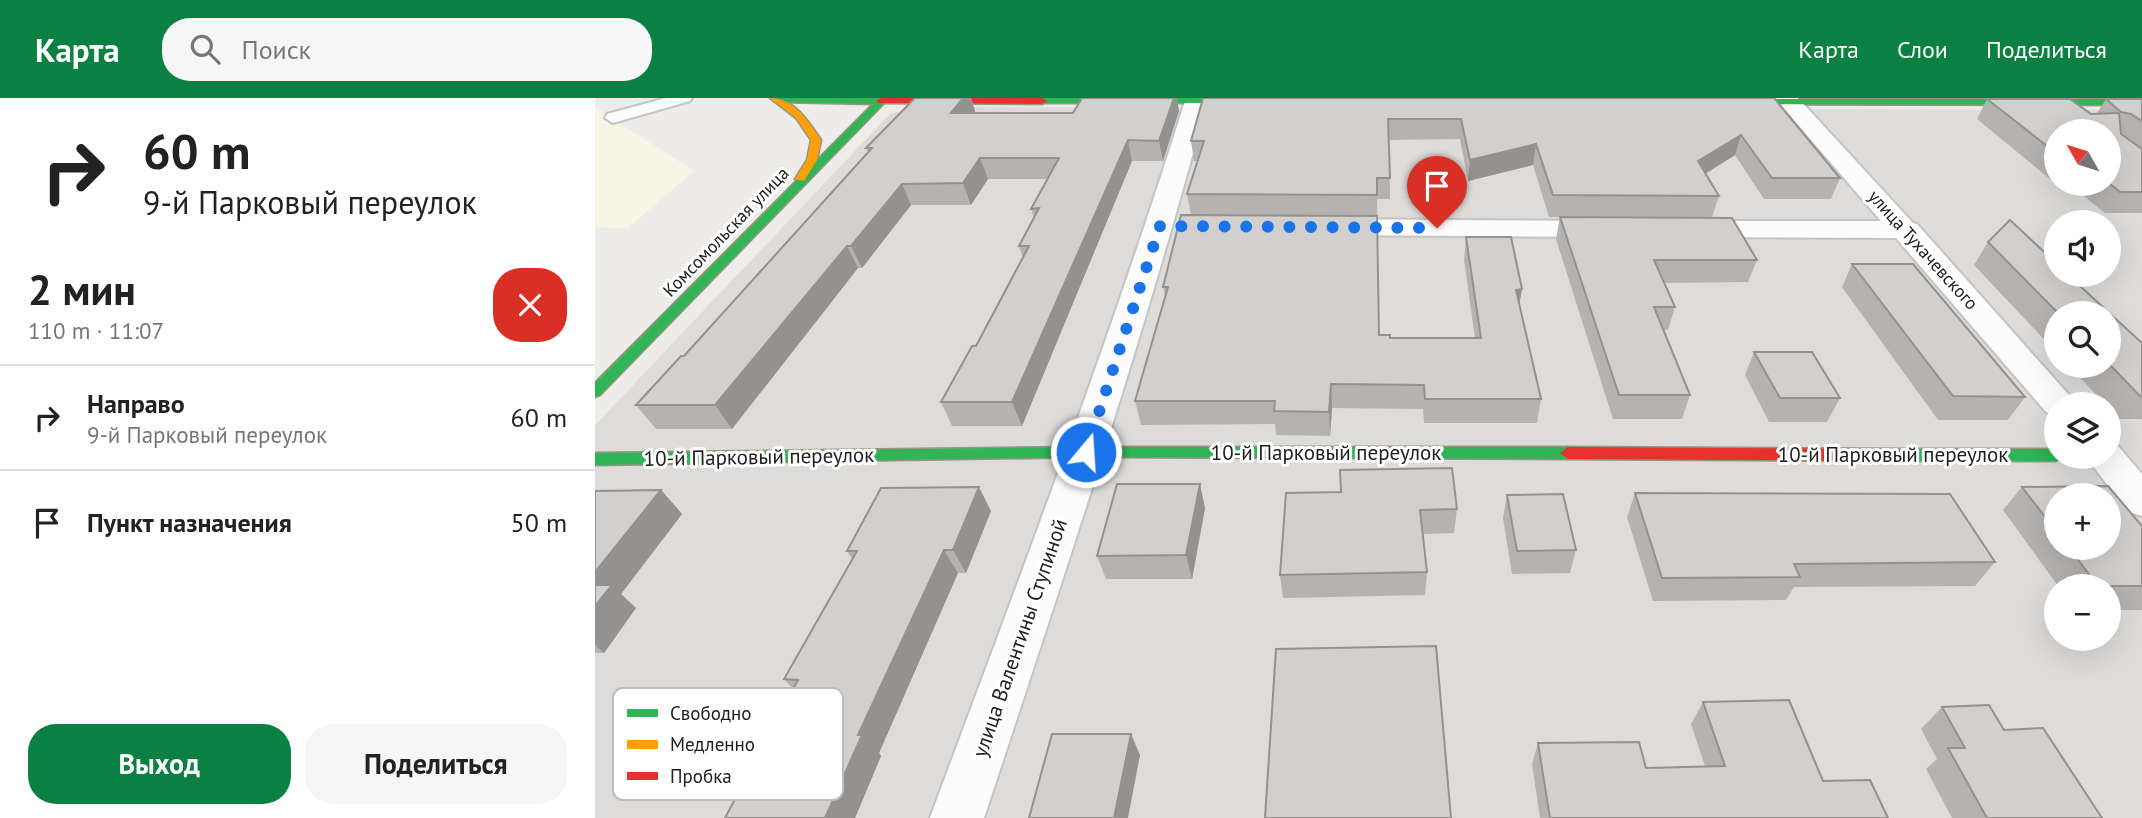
<!DOCTYPE html>
<html lang="ru">
<head>
<meta charset="utf-8">
<style>
  :root { --surface:#fff; --page:#f6f6f6; --text:#222; --muted:#767676; --line:#e0e0e0; --accent:#0b8043 }
  body { margin:0; font-family:"PT Sans",sans-serif; background:var(--page); color:var(--text); height:100vh; display:flex; flex-direction:column; font-size:26px; white-space:nowrap }
  * { box-sizing:border-box; margin:0 }
  p { font-size:23px; color:var(--muted) }
  .icon { flex:none; width:38px; height:38px; fill:none; stroke:currentColor; stroke-width:2; stroke-linecap:round; stroke-linejoin:round }
  .map { position:relative; flex:1; overflow:hidden }
  .details { display:flex; flex-direction:column; background:var(--surface); width:595px }
  .details>* { flex:none }
  .guide { background:#fff; color:var(--text); overflow:hidden }
  .needle { width:46px; rotate:309deg }
  .buttons { position:absolute; left:1449px; top:21px; display:grid; gap:14px }
  .buttons a { display:grid; place-items:center; width:77px; height:77px; border-radius:50%; background:var(--surface); box-shadow:0 7px 28px #0002; font-size:35px }
  .pin { position:absolute; display:grid; place-items:center; width:60px; height:60px; color:#fff; margin:-72px -30px; border-radius:50% 50% 50% 0; rotate:-45deg; box-shadow:0 0 7px #0007 }
  .pin .icon { rotate:45deg }
  .me { position:absolute; width:77px; margin:-38px; rotate:18deg; stroke-linejoin:round; filter:drop-shadow(0 0 5px #0008) }
  .turn { display:flex; align-items:center; gap:24px; height:147px; padding:0 28px; font-size:32px }
  .turn .icon { width:91px; height:91px; stroke-width:2.5 }
  .turn b { display:block; font-size:49px; line-height:60px }
  .round { display:grid; place-items:center; flex:none; width:74px; height:74px; border-radius:28px; background:var(--page) }
  .summary { display:flex; align-items:center; justify-content:space-between; height:119px; padding:0 28px }
  h1 { font-size:42px; font-weight:600; line-height:52px }
  .button { display:flex; gap:14px; margin-top:auto; padding:14px 28px }
  .button a { flex:1; height:80px; border-radius:28px; background:var(--accent); color:#fff; font-size:28px; font-weight:600; line-height:80px; text-align:center }
  .button a+a { background:var(--page); color:var(--text) }
  ul { padding:0; list-style:none }
  li { display:flex; align-items:center; gap:21px; height:105px; padding:0 28px; border-top:2px solid var(--line) }
  li div { flex:1 }
  li b { display:block; font-size:26px }
  li em { font-style:normal }
  header { display:flex; align-items:center; gap:42px; box-sizing:border-box; height:98px; padding:0 35px; background:var(--accent); color:#fff }
  header strong { font-size:33px }
  nav { display:flex; gap:38px; margin-inline-start:auto; font-size:24px }
  .search { width:490px; height:63px; background:var(--page); display:flex; align-items:center; gap:18px; box-sizing:border-box; padding:0 24px; border-radius:28px; color:var(--muted); font-size:26px }
  main { display:flex; flex:1; min-height:0 }
  .map>svg:first-child { display:block }
</style>
</head>
<body>
<header>
<strong>Карта</strong>
<div class="search"><svg class="icon" aria-label="search" viewBox="0 0 24 24"><circle cx="10" cy="10" r="6"/><path d="M15 15l6 6"/></svg>Поиск</div>
<nav><a>Карта</a><a>Слои</a><a>Поделиться</a></nav>
</header>
<main>
<section class="details">
<div class="guide">
<div class="turn"><svg class="icon" aria-label="right" viewBox="0 0 24 24"><path d="M7 20v-9h11M14 6l5 5-5 5"/></svg><div><b>60 m</b>9-й Парковый переулок</div></div>
</div>
<div class="summary"><div><h1>2 мин</h1><p>110 m · 11:07</p></div><a class="round" style="background:#d93025;color:#fff"><svg class="icon" aria-label="close" viewBox="0 0 24 24"><path d="M6 6l12 12M18 6L6 18"/></svg></a></div>
<ul>
<li><svg class="icon" aria-label="right" viewBox="0 0 24 24"><path d="M7 20v-9h11M14 6l5 5-5 5"/></svg><div><b>Направо</b><p>9-й Парковый переулок</p></div><em>60 m</em></li>
<li><svg class="icon" aria-label="arrive" viewBox="0 0 24 24"><path d="M6 21V4h12l-3 4 3 4H6"/></svg><div><b>Пункт назначения</b></div><em>50 m</em></li>
</ul>
<div class="button"><a>Выход</a><a>Поделиться</a></div>
</section>
<div class="map">
<svg width="1547" height="720" viewBox="0 0 1547 720">
  <rect width="100%" height="100%" fill="#eeece9"/>
  <path fill="#dddcda" fill-rule="evenodd" d="M323,9L1547,12V720H0V327L295,16ZM1461,33H1514V86H1461ZM1461,124H1514V177H1461ZM1461,215H1514V268H1461ZM1461,306H1514V359H1461ZM1461,397H1514V450H1461ZM1461,488H1514V541H1461Z"/>
  <polygon fill="#f7f5e5" points="0,9 99,73 33,130 0,129"/>
  <g fill="none" stroke-linecap="round" stroke-linejoin="round">
    <defs>
      <polygon id="lane" points="71,0 97,0 95,3 18,25 10,20 12,16"/>
      <g id="street">
        <path d="M591,0H613C548,243 468,481 389,720H335C424,481 515,243 591,0Z"/>
        <polygon points="1180,0 1203,0 1318,125 1322,126 1482,306 1461,306 1461,317 1451,314 1301,140 1092,139 1082,137 1078,131 1082,125 1092,123 1286,123"/>
        <polygon points="732,121 1015,123 1025,125 1029,131 1025,137 1015,139 732,137 722,135 718,129 722,123"/>
        <polygon points="1514,347 1524,349 1547,376 1547,418 1533,414 1491,359 1514,359"/>
      </g>
      <g id="fast">
        <polygon points="178,0 294,0 5,297 0,299 0,285 278,6 182,4"/>
        <polygon points="447,0 662,0 664,2 659,5 444,5 442,3"/>
        <polygon points="1125,1 1547,1 1547,7 1128,6 1123,3"/>
        <polygon points="491,349 973,349 981,355 973,361 491,359 0,367 0,355"/>
        <polygon points="1300,351 1461,351 1461,359 1468,359 1461,363 1300,363 1292,357"/>
      </g>
      <path id="slow" d="M175,0C199,0 214,24 226,42L222,62L209,83L200,81L212,62L216,42L201,20Z"/>
      <g id="jam">
        <polygon points="286,0 447,0 452,3 447,6 283,5 281,3"/>
        <polygon points="973,349 1300,351 1308,357 1300,363 973,361 965,355"/>
      </g>
    </defs>
    <use href="#lane" stroke="#c5c4c3" stroke-width="4"/>
    <use href="#street" stroke="#c5c4c3" stroke-width="4"/>
    <use href="#fast" stroke="#979781" stroke-width="3"/>
    <use href="#slow" stroke="#979781" stroke-width="3"/>
    <use href="#jam" stroke="#979781" stroke-width="3"/>
    <use href="#lane" fill="#fcfcfc" fill-rule="evenodd"/>
    <use href="#street" fill="#fcfcfc" fill-rule="evenodd"/>
    <use href="#fast" fill="#30b455" fill-rule="evenodd"/>
    <use href="#slow" fill="#ff9f0a" fill-rule="evenodd"/>
    <use href="#jam" fill="#e5322d" fill-rule="evenodd"/>
  </g>
  <g fill="#b5b3b1" fill-rule="evenodd">
    <polygon points="320,0 376,0 380,13 378,15 478,15 584,13 568,63 537,63 427,328 357,328 346,304 381,248 428,160 424,148 439,120 436,111 453,81 393,81 376,107 316,107 267,170 263,170 137,331 61,331 41,307 89,258 273,54 271,50"/>
    <polygon points="975,0 1179,0 1245,80 1236,101 1169,101 1140,57 1110,76 1124,98 1117,119 1162,162 1153,184 1069,185 1080,209 1073,232 1068,232 1095,297 1087,321 1018,321 961,141 965,119 954,119 938,67 873,83 865,41 794,42 795,101 782,101 784,237 795,240 880,240 869,162 871,139 927,191 924,207 946,301 942,325 829,325 828,311 737,310 735,338 681,337 680,326 546,327 540,303 570,199 568,189 596,117 592,96 602,63 599,63 596,43 891,1"/>
    <polygon points="1392,1 1496,16 1502,15 1511,1 1547,1 1547,115 1510,115 1474,86 1514,86 1514,33 1461,33 1461,85 1460,85 1382,21"/>
    <polygon points="1415,122 1461,165 1461,177 1473,177 1547,245 1547,321 1525,321 1514,310 1514,306 1510,306 1474,268 1514,268 1514,215 1461,215 1461,254 1379,167 1393,144"/>
    <polygon points="1257,166 1430,299 1413,322 1343,322 1247,189"/>
    <polygon points="1159,254 1245,300 1232,324 1174,324 1150,277"/>
    <path d="M1513,388L1547,428V512H1514V488H1463L1408,412L1427,389ZM1461,397H1514V450H1461Z"/>
    <polygon points="66,392 87,416 26,496 41,510 9,555 0,555 0,393"/>
    <polygon points="691,395 862,411 859,435 828,436 832,474 830,497 688,500 685,477"/>
    <polygon points="1040,395 1400,464 1380,488 1199,489 1191,502 1058,503 1032,419"/>
    <polygon points="912,397 981,452 975,475 917,476 908,420"/>
    <polygon points="610,410 597,481 511,481 502,458"/>
    <polygon points="396,413 371,475 363,475 284,655 286,658 260,720 130,720 198,591 189,581 257,461 252,453"/>
    <polygon points="1108,604 1228,683 1293,720 945,720 937,666 943,645 1051,670 1110,668 1096,626"/>
    <polygon points="1347,609 1409,632 1507,720 1357,720 1331,671 1342,661 1326,631"/>
  </g>
  <g fill="#939290">
    <polygon points="368,0 376,0 380,13 363,36 356,15"/>
    <polygon points="579,0 582,0 584,13 568,63 564,43"/>
    <polygon points="1146,37 1140,57 1097,84 1103,63"/>
    <polygon points="533,42 537,63 427,328 417,304"/>
    <polygon points="941,46 938,67 873,83 875,62"/>
    <polygon points="385,60 393,81 376,107 368,85"/>
    <polygon points="307,86 316,107 267,170 256,148"/>
    <polygon points="252,148 263,170 137,331 120,307"/>
    <polygon points="927,191 923,214 921,192"/>
    <polygon points="736,286 737,310 735,338 734,314"/>
    <polygon points="605,386 610,410 597,481 591,457"/>
    <polygon points="384,389 396,413 371,475 358,452"/>
    <polygon points="66,392 87,416 26,496 41,510 9,555 0,547 0,474"/>
    <polygon points="349,452 363,475 284,655 286,658 260,720 230,720 263,637"/>
    <polygon points="536,636 545,657 533,720 519,720"/>
  </g>
  <g fill="#d2d0ce" stroke="#939290" stroke-width="2">
    <polygon points="320,0 368,0 356,15 478,15 487,0 579,0 564,43 533,42 417,304 346,304 377,248 381,248 434,148 424,148 444,110 436,111 464,60 385,60 368,85 307,86 256,148 252,148 120,307 41,307 86,258 89,258 277,50 271,50"/>
    <polygon points="608,0 1179,0 1245,80 1177,80 1146,37 1103,63 1124,98 958,97 941,46 875,62 866,21 793,21 795,80 782,80 782,97 592,96 609,43 596,43"/>
    <polygon points="1392,1 1475,1 1496,16 1524,15 1526,36 1547,51 1547,94 1525,94 1514,85 1514,33 1461,33 1461,55"/>
    <polygon points="1511,1 1547,1 1547,23 1536,16 1526,14"/>
    <polygon points="586,117 782,118 784,237 795,237 795,240 886,240 871,139 916,139 927,191 921,192 946,301 830,301 829,287 736,286 734,314 679,313 680,303 540,303 573,189 568,189"/>
    <polygon points="965,119 1137,120 1162,162 1059,162 1080,209 1059,209 1095,297 1024,297"/>
    <polygon points="1415,122 1461,165 1461,177 1473,177 1547,245 1547,298 1545,298 1514,266 1514,215 1463,215 1393,144"/>
    <polygon points="1257,166 1318,166 1430,299 1358,298"/>
    <polygon points="1159,254 1217,254 1245,300 1185,300"/>
    <polygon points="857,370 862,411 825,412 832,474 685,477 691,395 746,394 745,372"/>
    <polygon points="522,386 605,386 591,457 502,458"/>
    <polygon points="1513,388 1547,428 1547,488 1503,488 1474,450 1514,450 1514,397 1461,397 1461,433 1427,389"/>
    <polygon points="384,389 358,452 349,452 263,637 267,637 230,720 130,720 203,582 189,581 262,453 252,453 286,390"/>
    <polygon points="66,392 0,474 0,393"/>
    <polygon points="1040,395 1355,396 1400,464 1199,466 1205,479 1067,480"/>
    <polygon points="968,396 981,452 922,453 912,397"/>
    <polygon points="0,487 17,487 0,508"/>
    <polygon points="841,548 856,720 670,720 681,551"/>
    <polygon points="1194,602 1228,683 1275,682 1293,720 955,720 943,645 1044,644 1051,670 1130,668 1108,604"/>
    <polygon points="1394,607 1409,632 1448,630 1507,720 1392,720 1353,650 1370,650 1347,609"/>
    <polygon points="457,636 536,636 519,720 434,720"/>
  </g>
  <g fill="none" stroke-linecap="round" stroke-linejoin="round">
    <polyline stroke="#1a73e8" stroke-width="12" stroke-dasharray="0 21.6" points="491,354 565,128 842,130"/>
  </g>
  <g text-anchor="middle" stroke-width="6" stroke-linejoin="round" paint-order="stroke">
    <g font-size="18" fill="#202020" stroke="#fff">
      <text transform="translate(131 134) rotate(-46)" y="6">Комсомольская улица</text>
      <text transform="translate(1328 152) rotate(48)" y="6">улица Тухачевского</text>
    </g>
    <g font-size="21" fill="#202020" stroke="#fff">
      <text x="731" y="362">10-й Парковый переулок</text>
      <text x="1298" y="364">10-й Парковый переулок</text>
      <text transform="translate(164 359) rotate(-1)" y="7">10-й Парковый переулок</text>
      <text transform="translate(425 540) rotate(-71)" y="7">улица Валентины Ступиной</text>
    </g>
  </g>
  <rect x="18" y="590" width="230" height="112" rx="10" fill="#fff" stroke="#bcbcbc" stroke-width="2"/>
  <rect x="32" y="611" width="31" height="8" fill="#30b455"/>
  <rect x="32" y="642" width="31" height="9" fill="#ff9f0a"/>
  <rect x="32" y="674" width="31" height="8" fill="#e5322d"/>
  <g font-size="19" fill="#202020">
    <text x="75" y="622">Свободно</text>
    <text x="75" y="653">Медленно</text>
    <text x="75" y="685">Пробка</text>
  </g>
</svg>
<div class="buttons">
<a><svg class="needle" viewBox="-14 -14 28 28"><path d="M0-13l5 13h-10z" fill="#e53935"/><path d="M0 13l5-13h-10z" fill="#767676"/></svg></a>
<a><svg class="icon" aria-label="sound" viewBox="0 0 24 24"><path d="M4 9h4l5-4v14l-5-4H4zM17 9q2 3 0 6"/></svg></a>
<a><svg class="icon" aria-label="search" viewBox="0 0 24 24"><circle cx="10" cy="10" r="6"/><path d="M15 15l6 6"/></svg></a>
<a><svg class="icon" aria-label="layers" viewBox="0 0 24 24"><path d="M12 4l9 5-9 5-9-5zM3 14l9 5 9-5"/></svg></a>
<a>+</a>
<a>−</a>
</div>
<div class="pin" style="left:842px;top:130px;background:#d93025"><svg class="icon" aria-label="arrive" viewBox="0 0 24 24"><path d="M6 21V4h12l-3 4 3 4H6"/></svg></div>
<svg class="me" style="left:491px;top:354px" viewBox="-20 -20 40 40"><circle r="17" fill="#1a73e8" stroke="#fff" stroke-width="3"/><path d="M0-11L8 9 0 5-8 9z" fill="#fff"/></svg>
</div>
</main>
</body>
</html>
